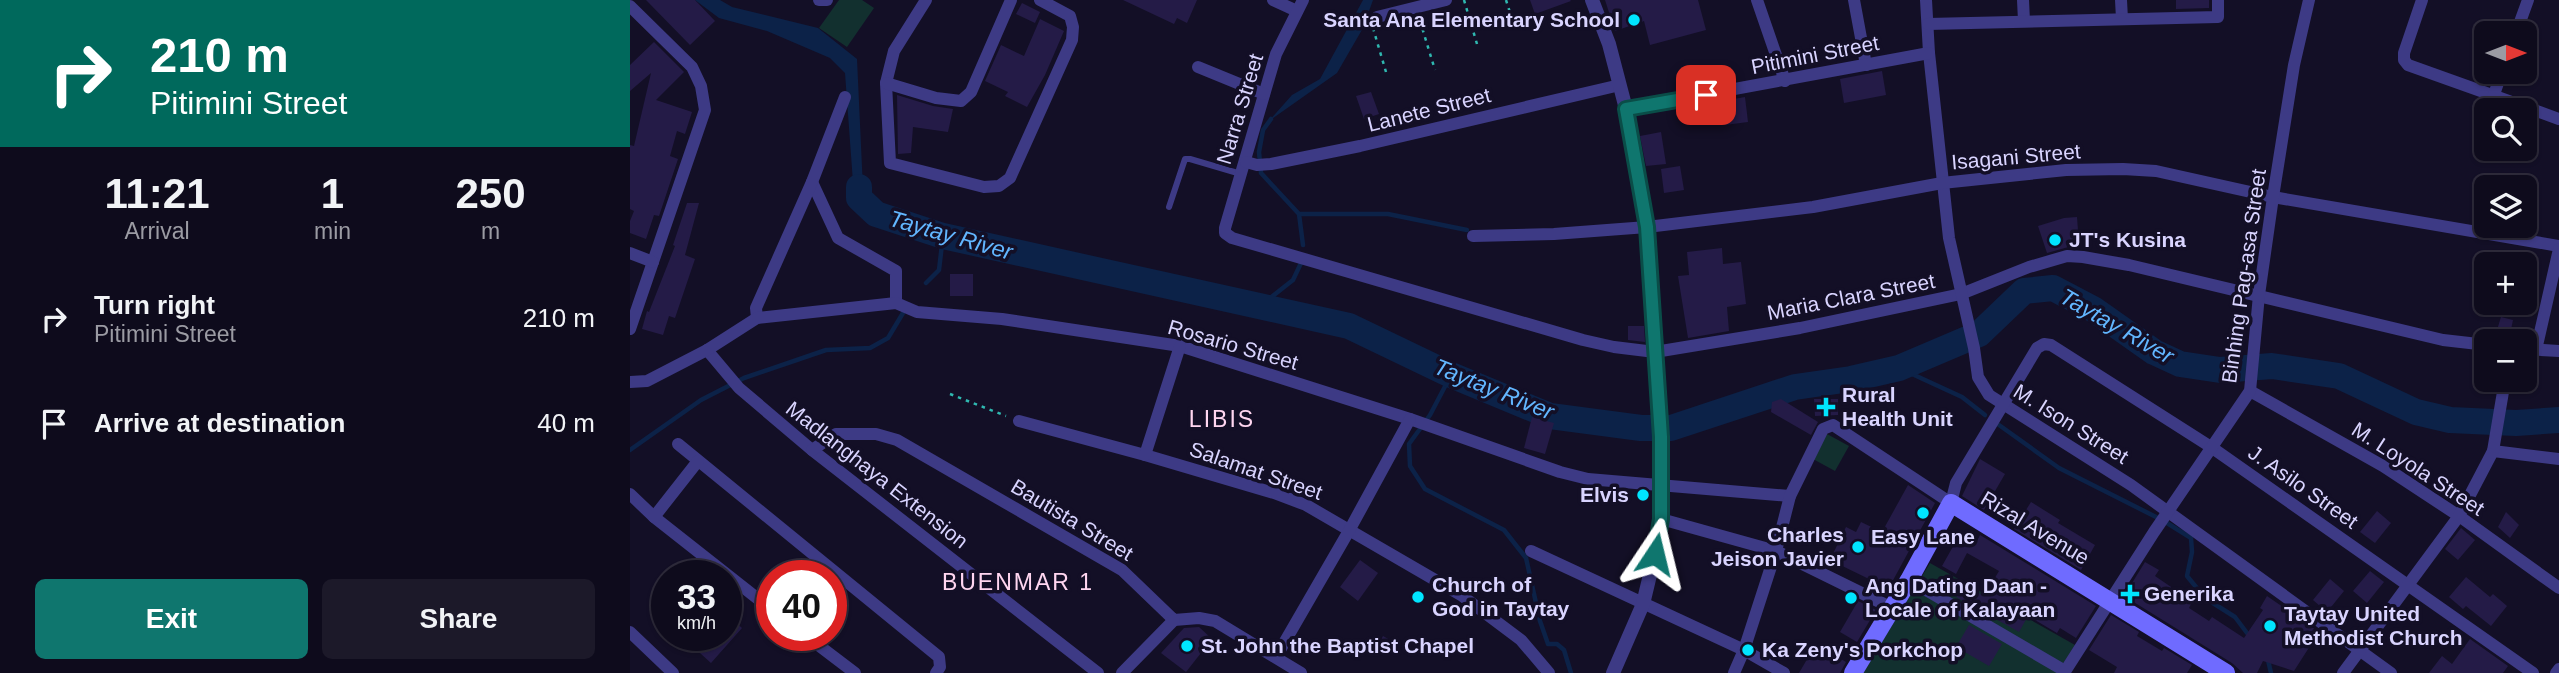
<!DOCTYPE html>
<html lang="en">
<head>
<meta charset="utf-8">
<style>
  :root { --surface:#0e0b1c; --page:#1c1929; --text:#f1f3f6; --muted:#9b9ba3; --line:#2e2b3b; --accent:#0f766e }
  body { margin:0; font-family:Arial,sans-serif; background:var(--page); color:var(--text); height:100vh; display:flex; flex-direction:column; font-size:26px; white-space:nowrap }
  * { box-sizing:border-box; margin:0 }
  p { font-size:23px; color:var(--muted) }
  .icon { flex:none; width:38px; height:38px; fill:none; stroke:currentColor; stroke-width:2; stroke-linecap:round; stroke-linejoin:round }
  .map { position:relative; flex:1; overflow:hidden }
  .panel { display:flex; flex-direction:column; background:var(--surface); width:630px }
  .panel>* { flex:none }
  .guide { background:#00695c; color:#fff; overflow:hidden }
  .needle { width:46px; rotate:90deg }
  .controls { position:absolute; left:1844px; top:21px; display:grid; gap:14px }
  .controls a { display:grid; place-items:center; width:63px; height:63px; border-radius:10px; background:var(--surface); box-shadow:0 2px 5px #0004,0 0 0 2px var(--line); font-size:35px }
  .speed { position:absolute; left:21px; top:560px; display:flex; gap:14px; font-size:35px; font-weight:700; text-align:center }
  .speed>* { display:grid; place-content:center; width:91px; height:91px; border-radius:50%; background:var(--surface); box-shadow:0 2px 5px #0004,0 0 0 2px var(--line); line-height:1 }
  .speed small { font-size:18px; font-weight:400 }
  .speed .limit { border:10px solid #d22; background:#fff; color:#111 }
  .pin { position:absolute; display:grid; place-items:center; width:60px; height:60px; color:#fff; margin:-30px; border-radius:14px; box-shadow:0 4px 10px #0006 }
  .me { position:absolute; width:77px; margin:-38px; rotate:10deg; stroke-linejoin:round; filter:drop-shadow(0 0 5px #0008) }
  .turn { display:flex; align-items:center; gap:24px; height:147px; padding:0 35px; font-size:32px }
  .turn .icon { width:91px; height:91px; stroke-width:2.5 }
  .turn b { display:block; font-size:49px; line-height:60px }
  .eta { display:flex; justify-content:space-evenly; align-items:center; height:119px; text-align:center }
  .eta b { font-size:42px; font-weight:700; line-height:49px }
  .action { display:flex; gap:14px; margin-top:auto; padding:14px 35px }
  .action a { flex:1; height:80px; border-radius:10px; background:var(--accent); color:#fff; font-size:28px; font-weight:700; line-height:80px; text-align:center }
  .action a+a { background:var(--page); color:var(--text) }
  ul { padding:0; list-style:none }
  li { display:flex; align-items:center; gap:21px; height:105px; padding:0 35px }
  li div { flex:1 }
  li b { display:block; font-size:26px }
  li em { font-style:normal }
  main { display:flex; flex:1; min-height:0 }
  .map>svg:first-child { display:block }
</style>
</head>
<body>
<main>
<section class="panel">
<div class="guide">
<div class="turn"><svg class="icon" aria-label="right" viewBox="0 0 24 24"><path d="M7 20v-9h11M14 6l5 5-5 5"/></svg><div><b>210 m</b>Pitimini Street</div></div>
</div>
<div class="eta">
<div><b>11:21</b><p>Arrival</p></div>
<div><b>1</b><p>min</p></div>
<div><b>250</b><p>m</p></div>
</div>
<ul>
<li><svg class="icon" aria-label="right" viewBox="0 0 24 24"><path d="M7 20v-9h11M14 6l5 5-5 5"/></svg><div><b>Turn right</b><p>Pitimini Street</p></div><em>210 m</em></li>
<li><svg class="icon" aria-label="arrive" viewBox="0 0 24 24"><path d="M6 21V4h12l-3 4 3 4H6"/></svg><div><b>Arrive at destination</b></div><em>40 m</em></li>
</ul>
<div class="action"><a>Exit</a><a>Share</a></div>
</section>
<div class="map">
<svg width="1929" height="673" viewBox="0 0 1929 673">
  <rect width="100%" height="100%" fill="#130f26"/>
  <g fill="#12302f">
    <polygon points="209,0 232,0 244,8 217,47 189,28"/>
    <polygon points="1197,434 1219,446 1205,471 1183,459"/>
    <polygon points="1300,563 1445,645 1427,673 1233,673"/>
  </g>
  <g fill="#0c2248">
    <polygon points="65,0 90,0 102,7 188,28 227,59 233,189 237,202 246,214 236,208 224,196 215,73 200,58 137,31 89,18"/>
    <polygon points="733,0 743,0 733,28 707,73 639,121 662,95 690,79"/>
  </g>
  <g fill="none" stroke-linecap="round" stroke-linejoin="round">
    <g stroke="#0c2248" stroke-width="4.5">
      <polyline points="641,119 633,130 629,152 631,173 669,214 673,245"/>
      <polyline points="669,214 758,214 837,230"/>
      <polyline points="296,283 309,270 313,236"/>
      <polyline points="630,306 663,280 671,263"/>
      <polyline points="1269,368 1332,397 1355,415"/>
      <polyline points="821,375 800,415 779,444 780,466 795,489 874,530 896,558 910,621 918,644 927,644 934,650 941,673"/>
      <polyline points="1369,425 1429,468 1528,518"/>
      <polyline points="0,450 71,400 114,378 196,350 240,348 258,338 273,313"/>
      <polyline points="1537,523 1561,538 1562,552 1557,576 1575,598 1605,617 1617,633"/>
      <polyline points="1638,660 1641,673"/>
    </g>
    <polyline stroke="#0c2248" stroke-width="26" points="229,187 229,198 246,214 313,236 719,326 821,375 920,416 1011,428 1041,428 1165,387 1221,379 1269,368 1349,334 1394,291 1423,288 1463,309 1524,352 1550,364 1590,370 1642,366 1709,376 1786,412 1820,420 1886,423 1929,420"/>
  </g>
  <g fill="#241b47">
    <polygon points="16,0 65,0 85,21 60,45"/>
    <polygon points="493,0 567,0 557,23 547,18 544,24"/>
    <polygon points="900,0 940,0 941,1 905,14"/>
    <polygon points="975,0 1068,0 1076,30 1020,45 1014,21 985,31"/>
    <polygon points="1546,0 1579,0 1579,8 1546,9"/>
    <polygon points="392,3 410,12 405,23 386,14"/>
    <polygon points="410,19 434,31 415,75 397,107 375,96 378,92 355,81 371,45 394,56"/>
    <polygon points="24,42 54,72 26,100 62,112 55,134 47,131 40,156 48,159 29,216 24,215 16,239 0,233 0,221 4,211 0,209 0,145 4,146 21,73 0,91 0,65"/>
    <polygon points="1252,71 1256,95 1214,103 1210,79"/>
    <polygon points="741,92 749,114 734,119 726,96"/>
    <polygon points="267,95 303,106 323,109 318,132 283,127 281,153 268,154"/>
    <polygon points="1115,97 1118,122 1095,125 1092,101"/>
    <polygon points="1031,132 1036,164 1016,166 1010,136"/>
    <polygon points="1050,166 1054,190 1034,193 1031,169"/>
    <polygon points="57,203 69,203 55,255 65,259 45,318 39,316 33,335 12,329 17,311 19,312 45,246 43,245"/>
    <polygon points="1447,217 1449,244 1417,253 1408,226 1434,218"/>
    <polygon points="1092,248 1093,264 1111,262 1116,304 1097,307 1099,331 1058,338 1048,276 1059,275 1057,252"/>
    <rect x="320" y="274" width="23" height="22"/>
    <polygon points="1871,317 1883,320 1879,339 1867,330"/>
    <polygon points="998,326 1014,326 1015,342 998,340"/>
    <polygon points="1151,399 1188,422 1181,435 1141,412 1142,402"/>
    <polygon points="1184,399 1208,399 1208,415 1185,416"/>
    <polygon points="902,417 924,423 915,454 894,448"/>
    <polygon points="1350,459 1375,474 1354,510 1332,496"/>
    <polygon points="1278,485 1305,503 1255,595 1237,586 1239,579 1200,560 1216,527 1226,532 1231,522 1252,532"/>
    <polygon points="1401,502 1430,520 1428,523 1465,545 1451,570 1384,529"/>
    <polygon points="1747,511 1761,523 1745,543 1730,532"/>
    <polygon points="1876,512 1889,525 1880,538 1868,527"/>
    <polygon points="1831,528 1845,540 1828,560 1815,549"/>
    <polygon points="1338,535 1347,541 1350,535 1466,606 1446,638 1430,628 1427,633 1398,616 1389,632 1326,597 1333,584 1354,596 1369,571 1337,553 1326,574 1312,566 1325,543 1330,539 1334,541"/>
    <polygon points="730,560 748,573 728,601 710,587"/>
    <polygon points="1515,562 1529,570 1525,576 1544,589 1542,592 1561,604 1559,608 1579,621 1582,617 1614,638 1633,610 1630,608 1637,596 1689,632 1664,671 1633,661 1627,673 1613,673 1602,663 1494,596"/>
    <polygon points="1740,571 1754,582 1737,603 1723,591"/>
    <polygon points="1836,577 1860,597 1863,594 1877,606 1861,626 1836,606 1833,609 1819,597"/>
    <polygon points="1700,579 1714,591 1697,612 1683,600"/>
    <polygon points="1228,601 1246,610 1227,642 1210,632"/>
    <polygon points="96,614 112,628 81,663 50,635 96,635"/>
    <polygon points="1481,615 1509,632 1507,636 1532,651 1534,648 1562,665 1557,673 1484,673 1487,667 1459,650"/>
    <polygon points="1339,625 1372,644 1359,666 1326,647"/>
    <polygon points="569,627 582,639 556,672 531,653 554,628"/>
    <polygon points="753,636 767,644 759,656 746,649"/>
    <polygon points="1840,639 1878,666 1873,673 1799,673 1812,656 1822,664"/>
    <polygon points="1186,644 1216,662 1210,673 1169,673"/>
  </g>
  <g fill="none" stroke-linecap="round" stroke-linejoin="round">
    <g stroke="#2fb8b0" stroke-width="2.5" stroke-dasharray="3.5 5" stroke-linecap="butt">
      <polyline points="834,0 847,44"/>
      <polyline points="876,0 883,22"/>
      <polyline points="790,21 805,70"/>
      <polyline points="743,28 756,72"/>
      <polyline points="320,394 376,416"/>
    </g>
    <polyline stroke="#3d3a85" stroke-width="6" points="539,207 555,159 560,159 611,174"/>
    <g stroke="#3d3a85" stroke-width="12">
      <polyline points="189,0 197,0"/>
      <polyline points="296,0 264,51 256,83 260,163 354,187 369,186 380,178 442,40 443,27 440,16 410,0"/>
      <polyline points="643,0 667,11"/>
      <polyline points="673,0 646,54 595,228 595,233 602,238 953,340 984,347 1025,352 1170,328 1331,294 1399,267 1437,256 1453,257 1499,265 1813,340 1857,345"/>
      <polyline points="1127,0 1155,81"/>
      <polyline points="1224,0 1236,65"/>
      <polyline points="1296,0 1299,53 1319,238 1344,348 1348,377 1359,395 1501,485 1761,673"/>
      <polyline points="1393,0 1394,21"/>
      <polyline points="1491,0 1492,19"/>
      <polyline points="1792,0 1774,53 1774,60 1778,65 1929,119"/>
      <polyline points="0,6 62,67 71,86 75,110 0,329"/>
      <polyline points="747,17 816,0"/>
      <polyline points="1298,24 1588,17 1588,0"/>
      <polyline points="1886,33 1898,0"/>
      <polyline points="568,67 634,94"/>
      <polyline points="256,83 306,98 331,101 341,92 381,0"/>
      <polyline points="1863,97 1872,72"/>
      <polyline points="996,109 1299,53"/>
      <polyline points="616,162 627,165 641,164 730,146 990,85"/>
      <polyline points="182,182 208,238 266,271 266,303"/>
      <polyline points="843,236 924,234 1017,227 1183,207 1312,183 1436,170 1493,169 1526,171 1643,197 1929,246"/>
      <polyline points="0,253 23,262"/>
      <polyline points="127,318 126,308 182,182 215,97"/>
      <polyline points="1895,349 1929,351"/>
      <polyline points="77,350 109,388 182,450 468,673"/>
      <polyline points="1906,350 1929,249"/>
      <polyline points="0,382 17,381 77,350 127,318 266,303 287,312 372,319 550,346 780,419 930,472 958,479 1160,496"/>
      <polyline points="1620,391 1753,466 1829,516 1929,588"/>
      <polyline points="389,421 515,455 644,493 676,505 831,595 891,640 919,673"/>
      <polyline points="48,444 309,657 310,667 306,673"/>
      <polyline points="182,450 206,434 246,434 267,440 492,570 544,620 569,618 585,621 671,673"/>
      <polyline points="1863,451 1929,459"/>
      <polyline points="515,455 550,346"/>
      <polyline points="0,494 24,517 142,610"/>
      <polyline points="24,517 68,461"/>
      <polyline points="1031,519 1146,551 1262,608"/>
      <polyline points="901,551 1114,650 1154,673"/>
      <polyline points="1279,580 1435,671"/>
      <polyline points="0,632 43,673"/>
      <polyline points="175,635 225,673"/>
      <polyline points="646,657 720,529 780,419"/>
      <polyline points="492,673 544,620"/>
      <polyline points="1104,673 1114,650 1146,551 1160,496 1193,429 1203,425 1321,503 1326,483 1407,348 1414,344 1421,345 1581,447 1903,673"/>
      <polyline points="1434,673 1524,532 1620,391 1629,295 1643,197 1664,65 1679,0"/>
      <polyline points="1713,673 1829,516 1863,451 1875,380"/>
      <polyline points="1926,673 1929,669"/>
    </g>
    <polyline stroke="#3d3a85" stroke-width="14" points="962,0 979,44 996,109 1017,227 1031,437 1031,519 1025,554 1013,604 983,673"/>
    <polyline stroke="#6f6bff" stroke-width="18" points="1223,673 1279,580 1321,503 1596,673"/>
  </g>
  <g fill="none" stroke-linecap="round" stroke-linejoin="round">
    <defs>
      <polyline id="route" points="1025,554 1031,519 1031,437 1017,227 996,109 1076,95"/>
    </defs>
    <use href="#route" stroke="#0a4d48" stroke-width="18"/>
    <use href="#route" stroke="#0f766e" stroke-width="12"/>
  </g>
  <g fill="#00e5ff" stroke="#130f26" stroke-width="2.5">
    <circle cx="1004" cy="20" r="7"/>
    <circle cx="1425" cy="240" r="7"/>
    <path d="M1192.5 396.5h7v7h7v7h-7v7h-7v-7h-7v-7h7z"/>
    <circle cx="1013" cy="495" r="7"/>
    <circle cx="1293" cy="513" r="7"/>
    <circle cx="1228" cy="547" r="7"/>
    <path d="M1496.5 583.5h7v7h7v7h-7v7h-7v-7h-7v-7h7z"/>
    <circle cx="788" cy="597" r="7"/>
    <circle cx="1221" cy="598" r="7"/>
    <circle cx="1640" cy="626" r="7"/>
    <circle cx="557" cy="646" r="7"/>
    <circle cx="1118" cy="650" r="7"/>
  </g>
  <g text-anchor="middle" stroke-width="7" stroke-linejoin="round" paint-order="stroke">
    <g font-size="21" font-weight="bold" fill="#d9d4ff" stroke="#130f26" text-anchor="start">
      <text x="990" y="27" text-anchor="end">Santa Ana Elementary School</text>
      <text x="1439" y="247">JT's Kusina</text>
      <text x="1212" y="402">Rural<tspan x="1212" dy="24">Health Unit</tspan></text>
      <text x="999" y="502" text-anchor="end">Elvis</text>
      <text x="1214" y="542" text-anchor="end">Charles<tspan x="1214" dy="24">Jeison Javier</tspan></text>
      <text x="1293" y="544" text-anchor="middle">Easy Lane</text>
      <text x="802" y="592">Church of<tspan x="802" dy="24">God in Taytay</tspan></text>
      <text x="1235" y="593">Ang Dating Daan -<tspan x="1235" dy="24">Locale of Kalayaan</tspan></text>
      <text x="1514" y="601">Generika</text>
      <text x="1654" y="621">Taytay United<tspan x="1654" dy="24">Methodist Church</tspan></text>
      <text x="571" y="653">St. John the Baptist Chapel</text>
      <text x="1132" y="657">Ka Zeny's Porkchop</text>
    </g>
    <g font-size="21" fill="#d9d4ff" stroke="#130f26">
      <text transform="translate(1185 55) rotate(-11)" y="7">Pitimini Street</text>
      <text transform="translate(610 109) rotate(-73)" y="7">Narra Street</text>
      <text transform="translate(799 110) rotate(-14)" y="7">Lanete Street</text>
      <text transform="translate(1386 157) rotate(-5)" y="7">Isagani Street</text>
      <text transform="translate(1614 276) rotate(-82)" y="7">Binhing Pag-asa Street</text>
      <text transform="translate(1221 297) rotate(-11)" y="7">Maria Clara Street</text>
      <text transform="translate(603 345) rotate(16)" y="7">Rosario Street</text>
      <text transform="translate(1441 424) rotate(32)" y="7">M. Ison Street</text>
      <text transform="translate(1788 469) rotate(33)" y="7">M. Loyola Street</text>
      <text transform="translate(626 471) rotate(19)" y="7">Salamat Street</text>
      <text transform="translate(247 475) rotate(38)" y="7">Madlanghaya Extension</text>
      <text transform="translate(1673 487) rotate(35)" y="7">J. Asilo Street</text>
      <text transform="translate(442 520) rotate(31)" y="7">Bautista Street</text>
      <text transform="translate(1405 528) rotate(31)" y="7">Rizal Avenue</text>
    </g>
    <g font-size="23" font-style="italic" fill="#62b6ff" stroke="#130f26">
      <text transform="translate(321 235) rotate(16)" y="8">Taytay River</text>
      <text transform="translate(1487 326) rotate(30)" y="8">Taytay River</text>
      <text transform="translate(864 389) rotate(22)" y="8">Taytay River</text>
    </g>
    <g font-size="23" letter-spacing="2" fill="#ffd6f0" stroke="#130f26">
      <text x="592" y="427">LIBIS</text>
      <text x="388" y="590">BUENMAR 1</text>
    </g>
  </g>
</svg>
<div class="controls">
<a><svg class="needle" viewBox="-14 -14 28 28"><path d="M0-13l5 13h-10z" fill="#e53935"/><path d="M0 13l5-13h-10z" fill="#9b9ba3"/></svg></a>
<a><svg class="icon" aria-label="search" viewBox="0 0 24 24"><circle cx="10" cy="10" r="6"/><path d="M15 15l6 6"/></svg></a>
<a><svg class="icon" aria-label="layers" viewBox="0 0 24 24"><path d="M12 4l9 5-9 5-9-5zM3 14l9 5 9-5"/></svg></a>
<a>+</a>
<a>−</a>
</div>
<div class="speed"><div>33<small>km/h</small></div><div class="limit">40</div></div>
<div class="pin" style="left:1076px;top:95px;background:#d93025"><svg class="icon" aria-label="arrive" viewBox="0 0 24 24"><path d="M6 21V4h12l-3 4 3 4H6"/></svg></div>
<svg class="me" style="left:1025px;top:554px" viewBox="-20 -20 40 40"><path d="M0-17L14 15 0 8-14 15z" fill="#0f766e" stroke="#fff" stroke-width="4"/></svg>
</div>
</main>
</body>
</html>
